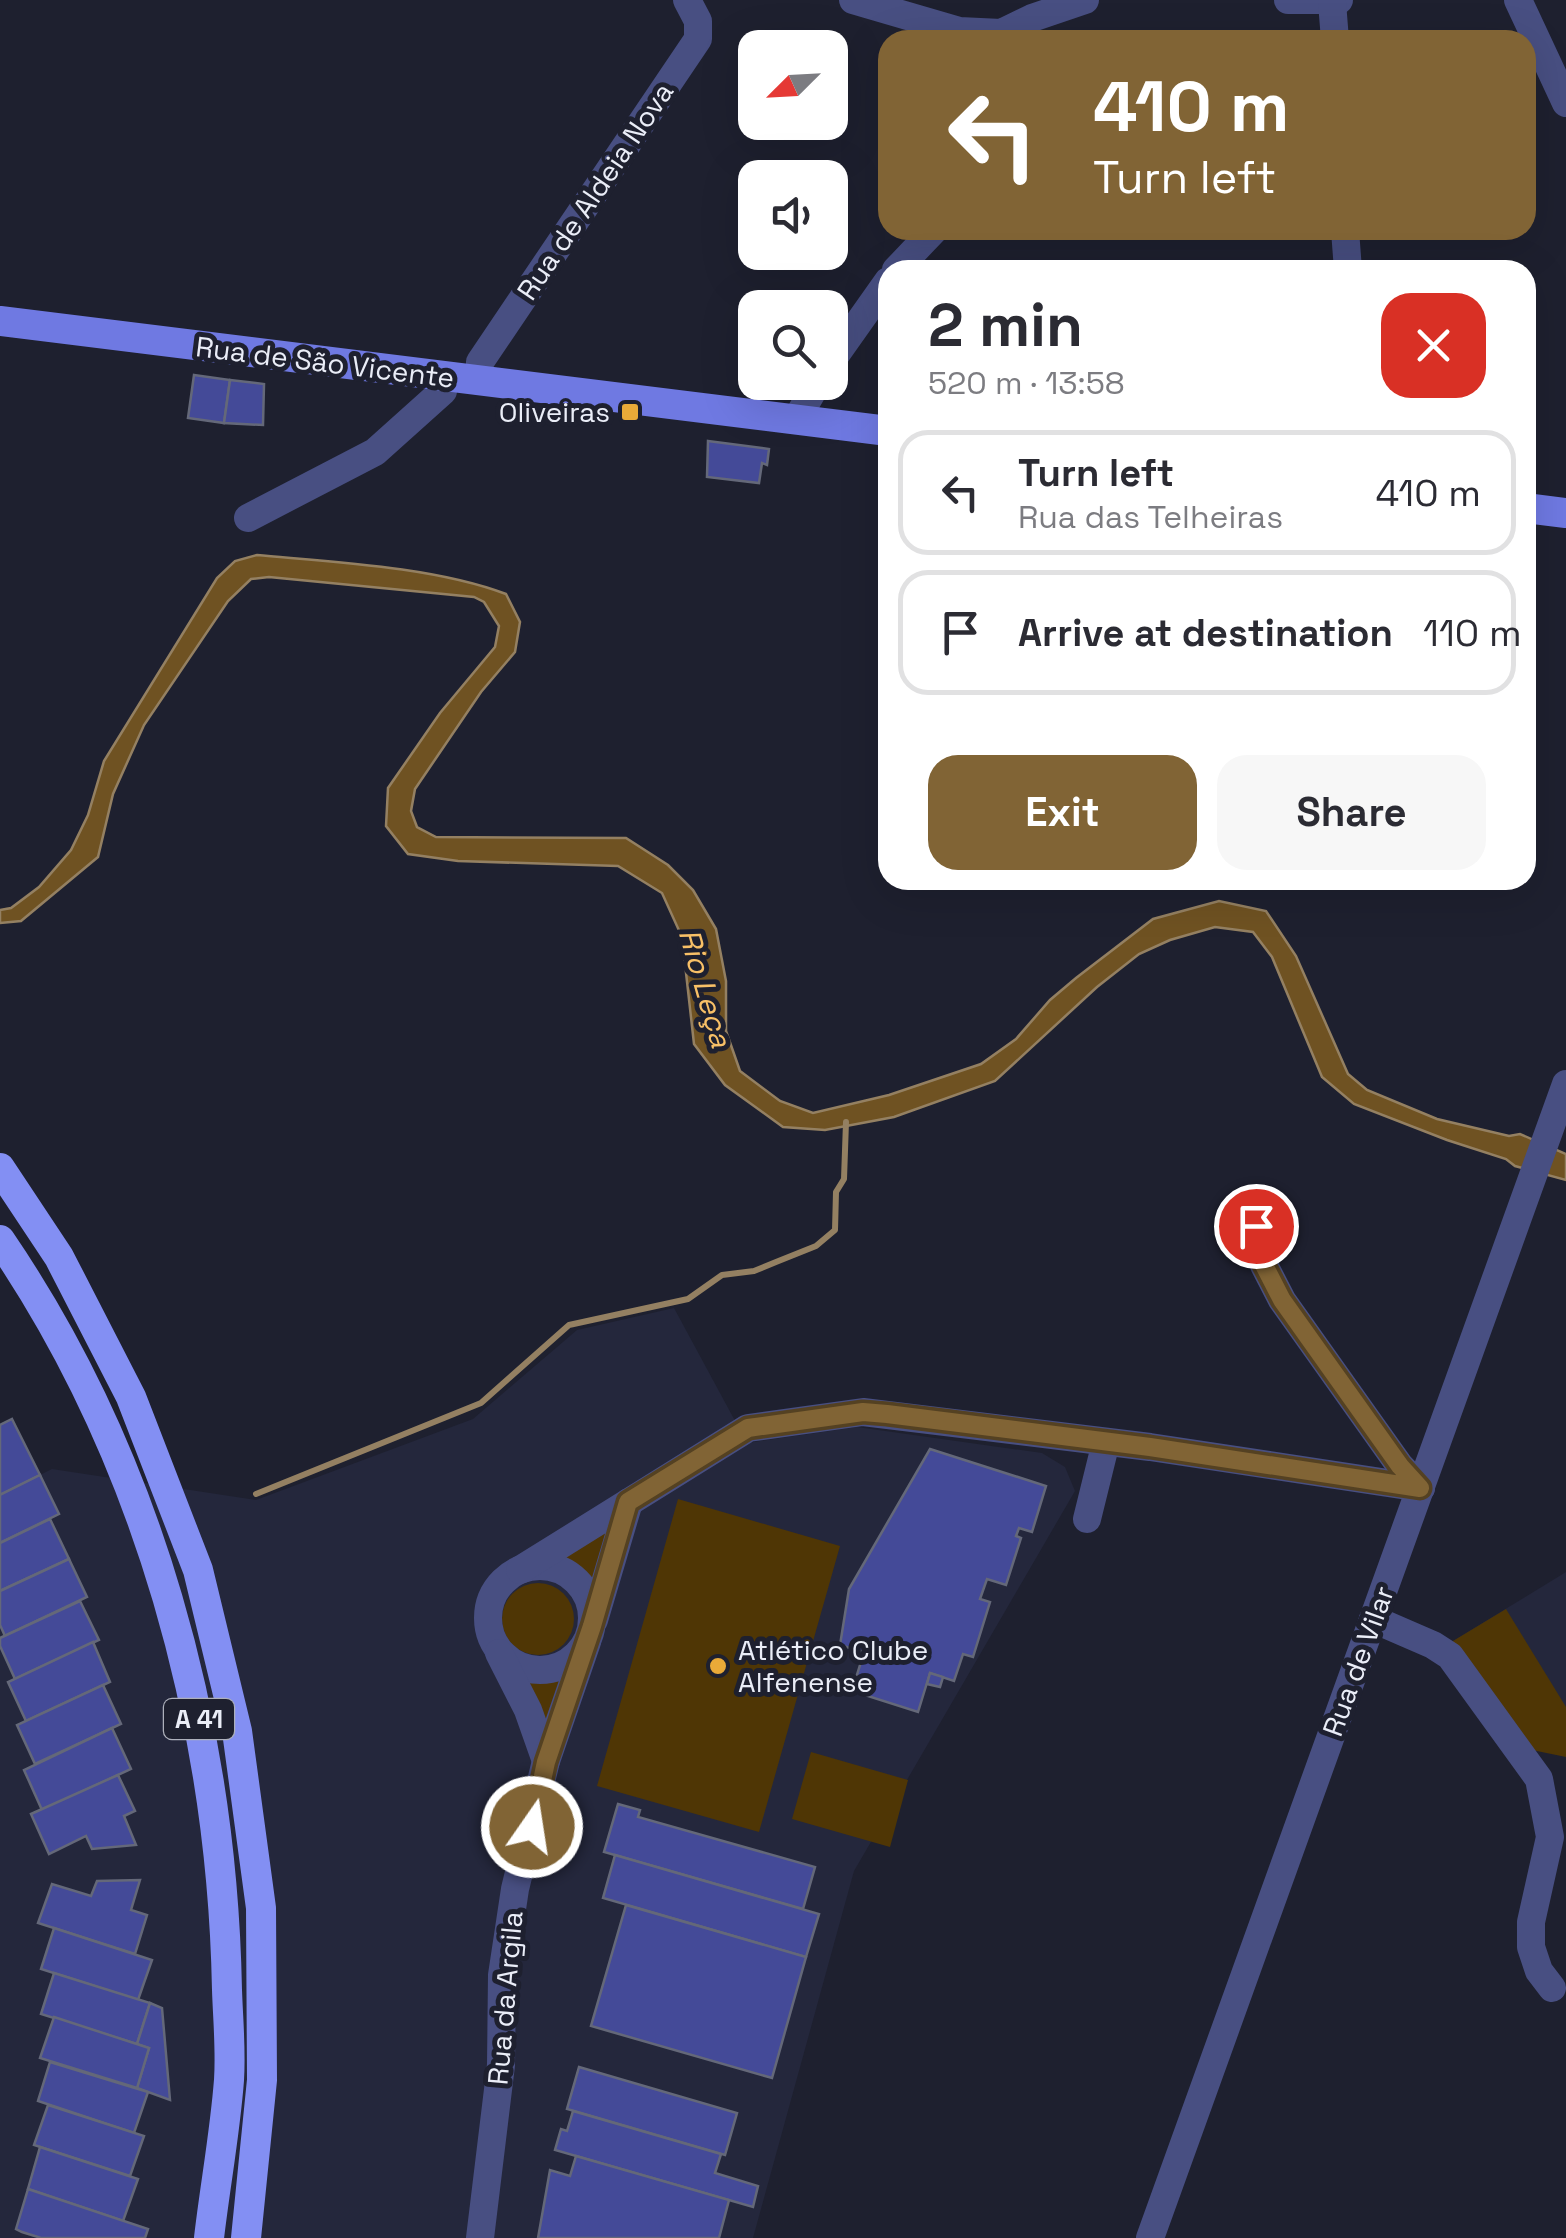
<!DOCTYPE html>
<html lang="en">
<head>
<meta charset="utf-8">
<style>
  :root { --surface:#fff; --page:#f7f7f7; --text:#2b2b33; --muted:#7c7c81; --line:#e1e1e2; --accent:#816435 }
  body { margin:0; font-family:"Space Grotesk",sans-serif; background:var(--page); color:var(--text); height:100vh; display:flex; flex-direction:column; font-size:38px; white-space:nowrap }
  * { box-sizing:border-box; margin:0 }
  p { font-size:32px; color:var(--muted) }
  .icon { flex:none; width:55px; height:55px; fill:none; stroke:currentColor; stroke-width:2; stroke-linecap:round; stroke-linejoin:round }
  .map { position:relative; flex:1; overflow:hidden }
  .details { position:absolute; left:878px; top:260px; width:658px; height:630px; display:flex; flex-direction:column; background:var(--surface); border-radius:30px; box-shadow:0 10px 40px #0002 }
  .details>* { flex:none }
  .top-card { position:absolute; left:878px; top:30px; width:658px; height:210px; border-radius:30px; box-shadow:0 10px 40px #0002; background:#816435; color:#fff; overflow:hidden }
  .needle { width:65px; rotate:246deg }
  .tools { position:absolute; left:738px; top:30px; display:grid; gap:20px }
  .tools a { display:grid; place-items:center; width:110px; height:110px; border-radius:20px; background:var(--surface); box-shadow:0 10px 40px #0002; font-size:50px }
  .pin { position:absolute; display:grid; place-items:center; width:85px; height:85px; color:#fff; margin:-42px; border:5px solid #fff; border-radius:50%; box-shadow:0 2px 10px #0007 }
  .me { position:absolute; width:110px; margin:-55px; rotate:13deg; stroke-linejoin:round; filter:drop-shadow(0 0 8px #0008) }
  .turn { display:flex; align-items:center; gap:35px; height:210px; padding:0 50px; font-size:45px }
  .turn .icon { width:130px; height:130px; stroke-width:2.5 }
  .turn b { display:block; font-size:70px; line-height:85px }
  .round { display:grid; place-items:center; flex:none; width:105px; height:105px; border-radius:30px; background:var(--page) }
  .summary { display:flex; align-items:center; justify-content:space-between; height:170px; padding:0 50px }
  h1 { font-size:60px; font-weight:600; line-height:75px }
  .primary-button { display:flex; gap:20px; margin-top:auto; padding:20px 50px }
  .primary-button a { flex:1; height:115px; border-radius:30px; background:var(--accent); color:#fff; font-size:40px; font-weight:600; line-height:115px; text-align:center }
  .primary-button a+a { background:var(--page); color:var(--text) }
  ul { padding:0; list-style:none }
  li { display:flex; align-items:center; gap:30px; height:125px; margin:0 20px 15px; padding:0 30px; border:5px solid var(--line); border-radius:30px }
  li div { flex:1 }
  li b { display:block; font-size:38px }
  li em { font-style:normal }
  .map>svg:first-child { display:block }
</style>
</head>
<body>
<div class="map">
<svg width="1566" height="2238" viewBox="0 0 1566 2238">
  <rect width="100%" height="100%" fill="#1e202f"/>
  <g fill="#24273c">
    <polygon points="674,1308 747,1443 857,1427 1042,1453 1065,1467 1075,1491 854,1871 753,2238 0,2238 0,1495 52,1469 256,1500 473,1419 577,1330"/>
    <polygon points="1566,1572 1566,1757 1448,1644"/>
  </g>
  <g fill="#4f3605">
    <polygon points="678,1499 840,1546 759,1832 597,1786"/>
    <polygon points="607,1529 592,1584 576,1568 559,1559"/>
    <circle cx="538" cy="1619" r="36"/>
    <polygon points="1506,1609 1566,1707 1566,1757 1532,1750 1448,1644"/>
    <polygon points="563,1677 548,1737 526,1681 541,1683"/>
    <polygon points="811,1752 908,1780 890,1847 792,1819"/>
  </g>
  <path fill="#6f5222" stroke="#948062" stroke-width="2.5" d="M257,555C334,562 435,567 506,594L520,622L515,652L481,692L415,789L411,811L417,827L436,837L626,838L668,865L693,890L716,929L726,981V1031L740,1071L780,1101L813,1113L889,1095L981,1064L1016,1039L1050,1000L1076,978L1153,919L1219,901L1266,911L1296,956L1348,1074L1367,1090L1437,1119L1509,1136L1520,1134L1566,1154V1180L1515,1166L1506,1159L1447,1140L1354,1104L1322,1077L1272,957L1253,932L1215,927L1170,940L1139,954L1097,987L995,1081L894,1117L825,1130L783,1127L725,1085L694,1044L682,937L662,893L618,866L458,861L408,854L386,826L388,788L440,713L495,647L499,626L484,602L474,597L269,577L251,579L228,601L144,725L113,794L98,857L21,921L0,923V910L11,908L39,887L71,850L88,815L104,761L217,578L235,561Z"/>
  <g fill="none" stroke-linecap="round" stroke-linejoin="round">
    <polyline stroke="#948062" stroke-width="6" points="256,1494 481,1403 569,1325 688,1299 722,1275 754,1271 776,1262 816,1246 835,1230 836,1192 844,1179 846,1122"/>
  </g>
  <g fill="#444a98" stroke="#646879" stroke-width="2.5">
    <polygon points="194,375 230,380 224,423 188,418"/>
    <polygon points="230,380 264,384 263,425 224,423"/>
    <polygon points="708,441 769,449 767,465 762,463 759,483 707,477"/>
    <polygon points="12,1419 40,1475 0,1495 0,1425"/>
    <polygon points="930,1449 1046,1486 1032,1532 1019,1528 1016,1536 1021,1538 1006,1585 987,1579 980,1599 990,1602 973,1657 963,1654 954,1681 930,1673 918,1712 852,1691 864,1652 840,1645 849,1589"/>
    <polygon points="40,1475 59,1514 0,1543 0,1495"/>
    <polygon points="50,1519 69,1559 0,1591 0,1543"/>
    <polygon points="69,1559 87,1597 5,1636 0,1625 0,1591"/>
    <polygon points="80,1601 99,1640 15,1679 0,1646 0,1638"/>
    <polygon points="93,1642 110,1682 26,1721 8,1682"/>
    <polygon points="930,1673 943,1677 940,1687 927,1684"/>
    <polygon points="103,1685 121,1724 35,1764 17,1725"/>
    <polygon points="112,1728 131,1769 42,1810 24,1770"/>
    <polygon points="118,1775 135,1811 124,1816 136,1845 92,1849 86,1836 49,1854 31,1814"/>
    <polygon points="618,1804 640,1810 638,1817 815,1867 803,1909 604,1852"/>
    <polygon points="615,1855 819,1914 806,1957 603,1898"/>
    <polygon points="140,1880 131,1910 147,1915 135,1954 38,1923 52,1884 91,1896 97,1881"/>
    <polygon points="626,1905 806,1957 772,2078 591,2026"/>
    <polygon points="54,1928 152,1960 138,2000 41,1969"/>
    <polygon points="54,1973 150,2003 137,2044 41,2014"/>
    <polygon points="150,2003 162,2008 170,2100 137,2088 149,2048 137,2044"/>
    <polygon points="54,2017 149,2048 137,2088 40,2058"/>
    <polygon points="50,2062 148,2092 134,2133 38,2101"/>
    <polygon points="579,2067 737,2113 725,2155 567,2109"/>
    <polygon points="48,2105 144,2136 130,2176 34,2145"/>
    <polygon points="573,2111 721,2154 715,2173 758,2186 753,2207 555,2150 561,2129 567,2131"/>
    <polygon points="40,2147 138,2179 123,2221 28,2189"/>
    <polygon points="576,2156 729,2200 719,2238 538,2238 550,2170 570,2176"/>
    <polygon points="28,2189 148,2229 145,2238 41,2238 22,2232 16,2229"/>
  </g>
  <g fill="none" stroke-linecap="round" stroke-linejoin="round">
    <g stroke="#484f82" stroke-width="28">
      <polyline points="853,0 959,31 1001,33 1032,18 1085,0"/>
      <polyline points="1288,0 1339,0"/>
      <polyline points="1518,0 1566,103"/>
      <polyline points="1332,2 1335,40"/>
      <polyline points="1345,230 1348,270"/>
      <polyline points="896,270 934,230"/>
      <polyline points="830,363 888,281"/>
      <polyline points="479,381 480,362 698,39 698,21 687,0"/>
      <polyline points="796,420 818,382"/>
      <polyline points="248,518 375,452 443,391 444,377"/>
      <polyline points="1256,1226 1264,1265 1282,1300 1400,1466 1421,1488"/>
      <polyline points="1087,1519 1106,1442"/>
      <circle cx="540" cy="1618" r="52"/>
      <polyline points="520,1570 748,1428 863,1412 1150,1447 1421,1488"/>
      <polyline points="1373,1619 1433,1645 1450,1656 1539,1779 1550,1837 1531,1922 1531,1947 1539,1971 1552,1988"/>
      <polyline points="594,1620 629,1502"/>
      <polyline points="499,1653 528,1710 546,1761"/>
      <polyline points="480,2238 501,2065 502,1975 515,1889 546,1761 587,1642"/>
      <polyline points="1150,2238 1566,1084"/>
    </g>
    <g stroke="#6f79e2" stroke-width="30">
      <polyline points="0,321 888,431"/>
      <polyline points="1525,508 1566,513"/>
    </g>
    <g stroke="#838ff3" stroke-width="30">
      <polyline points="0,1168 59,1257 131,1397 198,1570 237,1731 261,1908 262,2080 246,2238"/>
      <path d="M0,1240C149,1458 222,1727 227,1990C228,2020 231,2050 229,2080C225,2133 215,2186 209,2238"/>
    </g>
  </g>
  <g fill="none" stroke-linecap="round" stroke-linejoin="round">
    <defs>
      <polyline id="route" points="532,1827 546,1762 592,1626 628,1502 748,1428 863,1412 887,1414 1150,1447 1420,1488 1400,1466 1282,1300 1264,1265 1256,1226"/>
    </defs>
    <use href="#route" stroke="#544122" stroke-width="25"/>
    <use href="#route" stroke="#816435" stroke-width="18"/>
  </g>
  <g fill="#eaaa38" stroke="#1e202f" stroke-width="4">
    <rect x="620" y="402" width="20" height="20" rx="5"/>
    <circle cx="718" cy="1666" r="10"/>
  </g>
  <g text-anchor="middle" stroke-width="10" stroke-linejoin="round" paint-order="stroke">
    <rect fill="#1e202f" stroke="#adb0bb" stroke-width="2.5" x="164" y="1699" width="70" height="40" rx="8"/>
    <g font-size="25" font-weight="bold" fill="#eaedf7">
      <text x="199" y="1728">A 41</text>
    </g>
    <g font-size="28" fill="#eaedf7" stroke="#1e202f">
      <text transform="translate(595 191) rotate(-56)" y="10">Rua de Aldeia Nova</text>
      <text transform="translate(325 362) rotate(7)" y="10">Rua de São Vicente</text>
      <text transform="translate(1358 1661) rotate(-70)" y="10">Rua de Vilar</text>
      <text transform="translate(505 1998) rotate(-85)" y="10">Rua da Argila</text>
    </g>
    <g font-size="28" fill="#eaedf7" stroke="#1e202f" text-anchor="end">
      <text x="610" y="422">Oliveiras</text>
      <text x="738" y="1660" text-anchor="start">Atlético Clube<tspan x="738" dy="32">Alfenense</tspan></text>
    </g>
    <g font-size="30" font-style="italic" fill="#f8c067" stroke="#1e202f">
      <text transform="translate(705 988) rotate(74)" y="10">Rio Leça</text>
    </g>
  </g>
</svg>
<div class="tools">
<a><svg class="needle" viewBox="-14 -14 28 28"><path d="M0-13l5 13h-10z" fill="#e53935"/><path d="M0 13l5-13h-10z" fill="#7c7c81"/></svg></a>
<a><svg class="icon" aria-label="sound" viewBox="0 0 24 24"><path d="M4 9h4l5-4v14l-5-4H4zM17 9q2 3 0 6"/></svg></a>
<a><svg class="icon" aria-label="search" viewBox="0 0 24 24"><circle cx="10" cy="10" r="6"/><path d="M15 15l6 6"/></svg></a>
</div>
<div class="pin" style="left:1256px;top:1226px;background:#d93025"><svg class="icon" aria-label="arrive" viewBox="0 0 24 24"><path d="M6 21V4h12l-3 4 3 4H6"/></svg></div>
<svg class="me" style="left:532px;top:1827px" viewBox="-20 -20 40 40"><circle r="17" fill="#816435" stroke="#fff" stroke-width="3"/><path d="M0-11L8 9 0 5-8 9z" fill="#fff"/></svg>
<div class="top-card">
<div class="turn"><svg class="icon" aria-label="left" viewBox="0 0 24 24"><path d="M17 20v-9H6M10 6l-5 5 5 5"/></svg><div><b>410 m</b>Turn left</div></div>
</div>
<section class="details">
<div class="summary"><div><h1>2 min</h1><p>520 m · 13:58</p></div><a class="round" style="background:#d93025;color:#fff"><svg class="icon" aria-label="close" viewBox="0 0 24 24"><path d="M6 6l12 12M18 6L6 18"/></svg></a></div>
<ul>
<li><svg class="icon" aria-label="left" viewBox="0 0 24 24"><path d="M17 20v-9H6M10 6l-5 5 5 5"/></svg><div><b>Turn left</b><p>Rua das Telheiras</p></div><em>410 m</em></li>
<li><svg class="icon" aria-label="arrive" viewBox="0 0 24 24"><path d="M6 21V4h12l-3 4 3 4H6"/></svg><div><b>Arrive at destination</b></div><em>110 m</em></li>
</ul>
<div class="primary-button"><a>Exit</a><a>Share</a></div>
</section>
</div>
</body>
</html>
